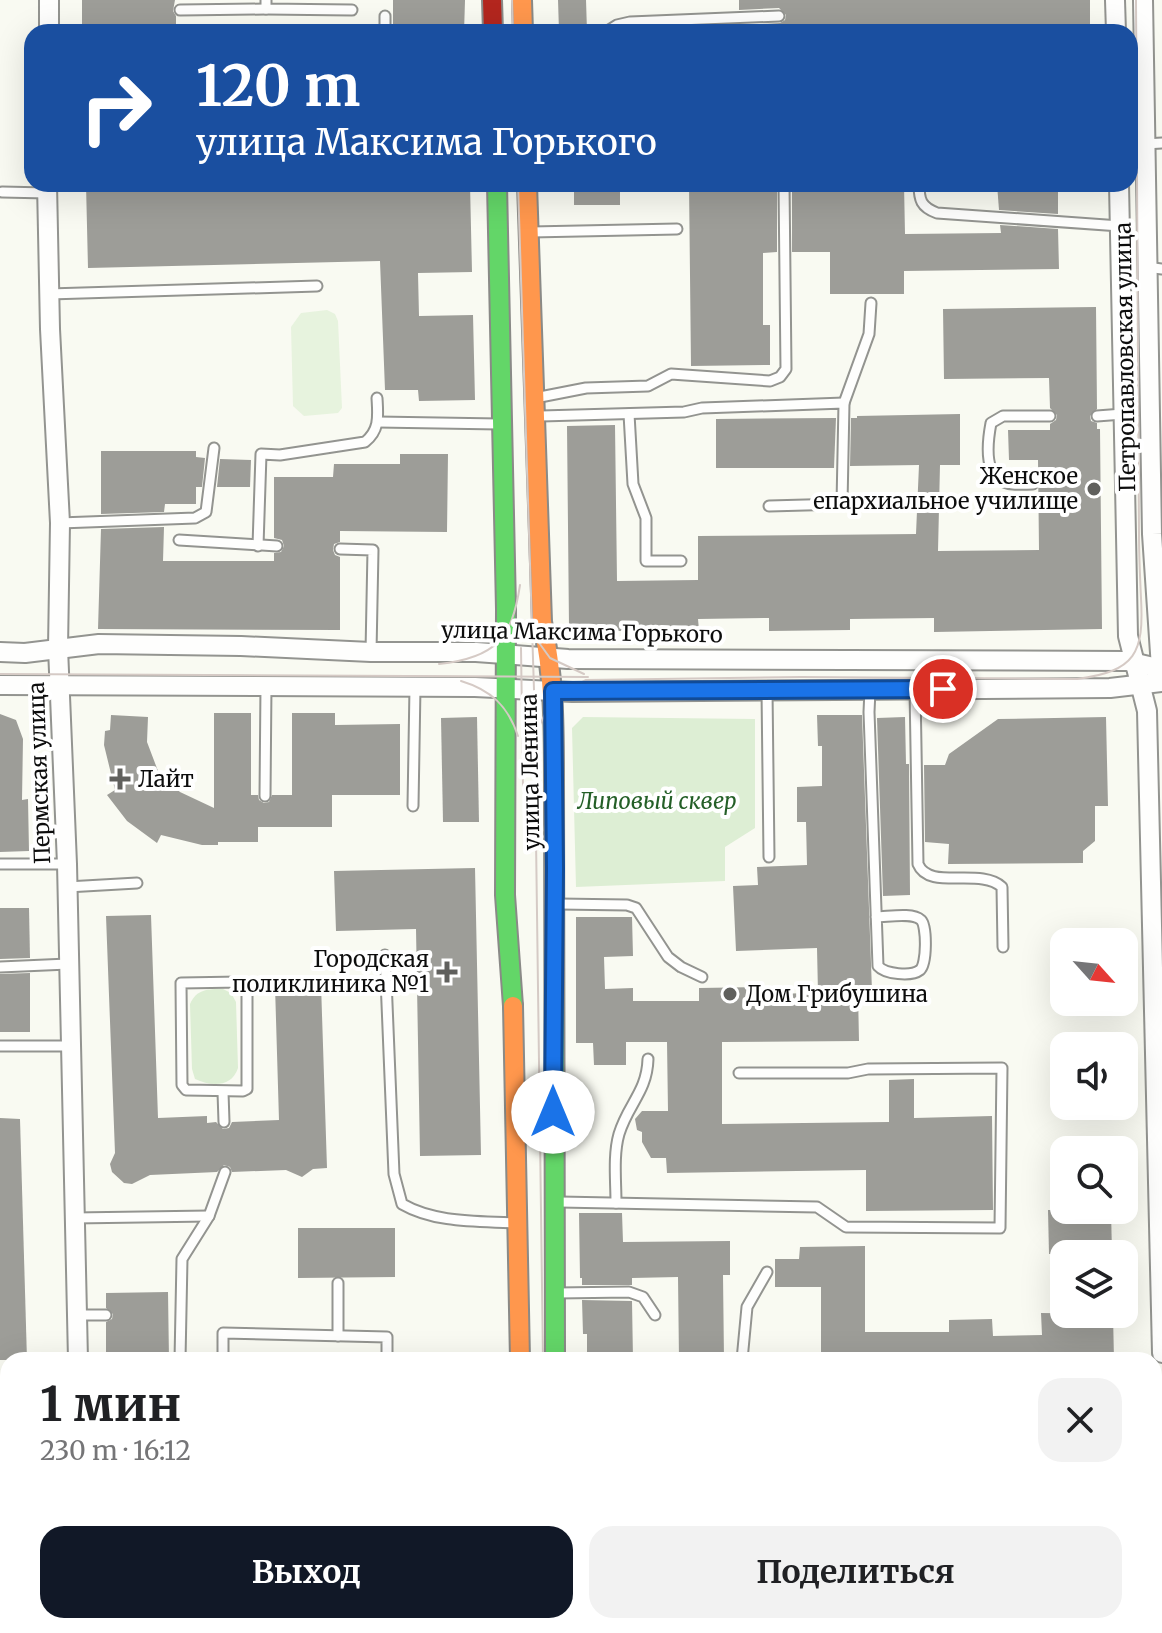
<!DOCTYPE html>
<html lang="ru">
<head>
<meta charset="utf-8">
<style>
  :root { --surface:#fff; --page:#f2f2f2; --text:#202124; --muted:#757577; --accent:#111827 }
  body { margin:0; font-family:Merriweather,serif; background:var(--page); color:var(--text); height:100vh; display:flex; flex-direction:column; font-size:30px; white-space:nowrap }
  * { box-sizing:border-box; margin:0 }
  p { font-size:26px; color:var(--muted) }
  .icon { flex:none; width:44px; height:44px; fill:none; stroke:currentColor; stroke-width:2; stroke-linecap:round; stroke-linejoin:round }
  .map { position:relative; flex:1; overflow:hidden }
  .panel { position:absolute; left:0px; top:1352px; width:1162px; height:282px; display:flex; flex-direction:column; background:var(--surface); border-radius:24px 24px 0 0; box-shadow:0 8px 32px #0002 }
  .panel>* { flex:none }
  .hud { position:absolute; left:24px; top:24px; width:1114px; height:168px; border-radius:24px; box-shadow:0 8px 32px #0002; background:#1a4fa0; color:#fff; overflow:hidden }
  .needle { width:52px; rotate:117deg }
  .fabs { position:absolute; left:1050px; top:928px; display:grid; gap:16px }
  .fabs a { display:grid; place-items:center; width:88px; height:88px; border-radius:16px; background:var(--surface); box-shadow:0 8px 32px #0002; font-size:40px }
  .pin { position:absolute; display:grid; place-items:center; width:68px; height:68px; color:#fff; margin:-34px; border:4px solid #fff; border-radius:50%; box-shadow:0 2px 8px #0007 }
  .me { position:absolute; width:88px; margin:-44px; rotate:0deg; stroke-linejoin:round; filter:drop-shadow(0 0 6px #0008) }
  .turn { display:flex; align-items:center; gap:28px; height:168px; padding:0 40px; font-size:36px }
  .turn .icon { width:104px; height:104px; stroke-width:2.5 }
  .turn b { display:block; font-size:56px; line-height:68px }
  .round { display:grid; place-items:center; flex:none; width:84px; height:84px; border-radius:24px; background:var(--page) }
  .summary { display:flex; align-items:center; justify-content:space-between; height:136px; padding:0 40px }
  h1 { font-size:48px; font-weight:700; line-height:60px }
  .primary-button { display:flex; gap:16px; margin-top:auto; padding:16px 40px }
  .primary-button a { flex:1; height:92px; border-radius:24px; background:var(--accent); color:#fff; font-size:32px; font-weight:700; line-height:92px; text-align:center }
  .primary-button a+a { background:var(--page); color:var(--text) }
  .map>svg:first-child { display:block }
</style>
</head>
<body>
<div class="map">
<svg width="1162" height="1633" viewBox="0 0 1162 1633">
  <rect width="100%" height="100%" fill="#f9faf2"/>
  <g fill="#ddeed4">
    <polygon points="583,717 755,719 755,828 725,847 725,881 576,887 572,728"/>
    <path d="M223,989L231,993L236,1002L238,1068C232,1087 212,1087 195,1079L192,1069L190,1004C197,989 207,989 223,989Z"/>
    <rect x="246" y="1626" width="108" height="7"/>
  </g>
  <polygon fill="#e7f3de" points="327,310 335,314 338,321 342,408 338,413 304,416 293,406 291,327 301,313"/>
  <g fill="#9d9d98">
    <polygon points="82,0 175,0 173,11 176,16 176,32 82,32"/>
    <polygon points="393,0 465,0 464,32 393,32"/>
    <polygon points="558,0 586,0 587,32 559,32"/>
    <polygon points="739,0 1090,0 1090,32 740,32 740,25 780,23 785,20 786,15 779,8 739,10"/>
    <polygon points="86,184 364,184 364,190 416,189 416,184 470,184 472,272 418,273 419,316 473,315 475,400 419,401 418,390 385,390 380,261 88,268"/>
    <rect x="574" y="184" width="46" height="21"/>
    <polygon points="689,184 777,184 777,252 763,253 763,325 770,325 770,365 691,366"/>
    <polygon points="792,184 904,184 905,234 1001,233 1000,225 1058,229 1059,269 904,271 904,294 830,294 830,252 792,252"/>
    <polygon points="997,184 1058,184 1058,214 999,210"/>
    <polygon points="1096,307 1097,409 1090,416 1091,421 1097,423 1097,429 1100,429 1102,629 934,632 934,618 850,619 850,630 769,631 769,618 698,619 699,630 615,631 614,627 569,627 567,426 615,425 617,581 698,580 698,536 916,534 919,465 850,466 851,418 857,418 857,416 960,414 960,465 940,465 938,551 1039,550 1038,460 1009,460 1008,430 1050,430 1050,424 1056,420 1057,415 1050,408 1049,378 944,379 943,309"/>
    <polygon points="836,418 834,468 716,468 716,419"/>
    <polygon points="101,451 196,451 196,457 205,458 202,487 196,487 196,504 165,504 164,512 101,514"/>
    <polygon points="400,454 448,454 447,532 340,531 340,542 334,544 333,550 335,555 340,557 340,630 98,629 101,529 164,527 163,561 274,561 274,553 281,552 284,546 282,540 274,538 274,477 333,477 334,464 400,464"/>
    <polygon points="220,459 251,460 250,487 217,487"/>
    <polygon points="214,713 251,713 251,795 258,795 259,800 264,803 269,802 272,795 292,795 292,713 335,713 335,725 400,724 400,795 332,795 332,827 258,827 258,842 218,842 218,845 202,845 161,835 157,843 127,821 107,795 115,790 104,745 105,731 110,730 111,715 148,717 147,742 158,771 180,792 214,808"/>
    <polygon points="0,714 16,720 23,739 22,800 28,799 29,851 0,852"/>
    <polygon points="817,715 862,715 872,991 858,992 859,1041 722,1042 722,1124 889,1122 889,1080 914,1079 914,1118 992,1116 993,1210 866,1211 866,1170 667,1173 666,1158 651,1158 642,1142 642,1132 637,1130 635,1119 642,1111 668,1111 667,1042 626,1042 626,1065 594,1065 593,1043 576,1043 576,917 632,917 633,956 604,957 605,989 633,988 633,1001 699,1001 699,988 761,987 761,994 818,993 817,948 736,951 733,886 758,885 757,867 807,865 806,822 797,822 797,787 822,786 822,746 818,746"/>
    <polygon points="477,717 479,822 443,822 441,718"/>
    <polygon points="905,717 906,764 909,764 910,895 883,896 877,718"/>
    <polygon points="1106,717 1108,806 1095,806 1095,841 1083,851 1083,863 948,864 949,844 925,842 924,765 945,765 949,754 998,719"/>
    <polygon points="475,868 481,1155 420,1156 416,929 336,931 334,871"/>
    <polygon points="0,908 29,908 30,958 0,959"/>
    <polygon points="151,915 158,1118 207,1116 207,1123 216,1122 223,1129 229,1128 232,1122 279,1120 275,986 321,984 327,1168 313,1169 302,1177 286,1170 232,1172 230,1167 224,1165 217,1172 150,1175 132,1184 124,1183 112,1172 110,1164 115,1153 106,916"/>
    <polygon points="30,973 30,1032 0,1032 0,974"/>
    <polygon points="0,1118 20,1119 27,1360 0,1360"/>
    <polygon points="1048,1210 1111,1210 1112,1254 1049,1254"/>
    <polygon points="579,1213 622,1213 623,1242 730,1241 730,1275 723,1275 724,1360 679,1360 678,1277 632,1278 632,1285 582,1285 582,1278 580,1278"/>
    <polygon points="298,1228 395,1228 395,1277 298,1278"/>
    <polygon points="865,1246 865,1332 949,1332 949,1320 992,1319 993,1336 1042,1335 1041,1313 1113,1314 1114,1360 821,1360 821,1287 775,1287 775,1259 799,1259 800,1247"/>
    <polygon points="168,1292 169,1360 106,1360 106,1322 112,1319 113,1314 106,1308 106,1293"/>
    <polygon points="582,1300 632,1301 633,1360 587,1360 587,1334 583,1334"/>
  </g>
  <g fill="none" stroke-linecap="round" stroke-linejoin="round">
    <defs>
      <g id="lane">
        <polyline points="266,0 266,9 352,10"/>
        <polyline points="180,10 266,9"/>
        <polyline points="385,16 385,32"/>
        <polyline points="606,32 617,25 630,22 779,16"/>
        <polyline points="1145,144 1162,143"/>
        <path d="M919,184C919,200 921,207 937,213L1120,226"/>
        <polyline points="2,192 47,193"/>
        <polyline points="531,232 677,229"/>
        <polyline points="1146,267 1162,269"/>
        <polyline points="49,294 317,286"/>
        <polyline points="540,397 586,388 648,386 671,374 770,381 780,377 786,369 784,184"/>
        <polyline points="844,403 869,334 871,303"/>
        <polyline points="629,414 633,484 646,518 646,561 681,561"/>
        <polyline points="541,416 684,412 702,408 844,403 842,504 769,506"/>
        <polyline points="1097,416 1123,414"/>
        <polyline points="378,422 499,424"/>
        <path d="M1033,484C1023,484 1009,486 1000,480C984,470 988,439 991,423L1003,416H1050"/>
        <polyline points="842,504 906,503"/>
        <polyline points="60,523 195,518 206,512 214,448"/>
        <polyline points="179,540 277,546"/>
        <path d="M258,546L261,454L280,455L365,442C380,430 378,416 377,398"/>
        <polyline points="340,549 373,550 371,652"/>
        <path d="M915,689L918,864C929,891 980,867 1002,887L1003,947"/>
        <polyline points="767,690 769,857"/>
        <path d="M870,690L869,712L878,966C885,974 911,977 920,970C927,964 927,926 921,920C912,912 888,917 876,917"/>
        <polyline points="265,796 266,686"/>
        <polyline points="413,806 415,687"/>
        <polyline points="0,864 67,864"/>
        <polyline points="67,887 137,883"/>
        <polyline points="559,904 627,905 636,908 668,957 681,967 702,977"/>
        <path d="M385,955L394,1174L402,1204C435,1223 477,1221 514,1223"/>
        <polyline points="0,967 68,964"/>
        <polygon points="240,982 247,989 247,1089 243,1091 186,1090 182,1085 181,983"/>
        <polyline points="0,1046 70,1046"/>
        <polyline points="223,1092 224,1122"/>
        <polyline points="560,1202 817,1207 846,1227 1000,1228 1002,1068 868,1069 848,1073 739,1073"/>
        <path d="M616,1203C616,1181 613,1155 619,1134C628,1104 647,1092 648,1059"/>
        <polyline points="74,1218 209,1216"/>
        <polyline points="557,1293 629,1292 643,1297 655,1315"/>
        <polyline points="77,1315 106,1315"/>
        <polyline points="338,1336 338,1283"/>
        <polyline points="180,1360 182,1259 209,1216 225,1172"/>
        <polyline points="223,1360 223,1333 387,1337 387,1360"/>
        <polyline points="742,1360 747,1307 767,1272"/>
        <polyline points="0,1568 8,1568"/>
        <polyline points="0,1607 8,1607"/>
        <polyline points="219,1626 219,1633"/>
        <polyline points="362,1626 362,1633"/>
        <polyline points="967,1626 968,1633"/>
        <polyline points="820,1633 820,1626"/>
      </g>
      <g id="street">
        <polyline points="1115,0 1116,32"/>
        <polyline points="1143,0 1152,534 1161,668 1158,677"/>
        <polyline points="49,32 49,0"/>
        <polyline points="47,184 50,329 60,523 58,648 67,864 78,1360"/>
        <polyline points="1119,184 1128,636 1147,711 1162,1353"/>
        <polyline points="0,652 25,653 99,644 241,646 371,652 476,652 568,659 1127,661 1162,669"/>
        <polyline points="0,685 475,687 572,692 1110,688 1162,682"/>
        <polyline points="1154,1438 1162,1437"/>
        <polyline points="84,1626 84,1633"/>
      </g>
      <g id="fast">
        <polyline points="497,184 506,609 505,895 513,1006"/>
        <polyline points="554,781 555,1360"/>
        <polyline points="0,1448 8,1448"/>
        <polyline points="526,1626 526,1633"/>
      </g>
      <g id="slow">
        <polyline points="522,0 523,32"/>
        <path d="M527,184L542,622C554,675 554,727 554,781"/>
        <polyline points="513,1006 520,1360"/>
        <polyline points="562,1626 562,1633"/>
      </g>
      <polyline id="jam" points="492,0 493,32"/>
    </defs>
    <use href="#lane" stroke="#939490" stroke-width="13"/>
    <use href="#street" stroke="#939490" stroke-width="22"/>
    <use href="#fast" stroke="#8a8a87" stroke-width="22"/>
    <use href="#slow" stroke="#8a8a87" stroke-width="22"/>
    <use href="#jam" stroke="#8a8a87" stroke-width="22"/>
    <use href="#lane" stroke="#fefefd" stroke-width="9"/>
    <use href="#street" stroke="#fefefd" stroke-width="18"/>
    <use href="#fast" stroke="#63d668" stroke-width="18"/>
    <use href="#slow" stroke="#ff974d" stroke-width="18"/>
    <use href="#jam" stroke="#b3261e" stroke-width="18"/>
    <g stroke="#d5cac5" stroke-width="2">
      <polyline points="512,0 513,32"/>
      <polyline points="518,184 534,690 543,1360"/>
      <polyline points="532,633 550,658 584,674"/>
      <polyline points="521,648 523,788"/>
      <path d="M439,664C495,658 512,639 520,585"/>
      <polyline points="0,674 588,677"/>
      <path d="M461,681C491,690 508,706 518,736"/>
      <path d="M535,746C539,712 556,695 586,680L801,677L1077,679C1136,671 1144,653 1141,598C1140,577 1139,556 1139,534L1136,0"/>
      <polyline points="538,1626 538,1633"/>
    </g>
  </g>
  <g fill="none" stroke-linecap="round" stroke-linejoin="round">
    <defs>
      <polyline id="route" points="553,1112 555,868 553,691 943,689"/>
    </defs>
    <use href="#route" stroke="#114b97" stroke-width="20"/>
    <use href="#route" stroke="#1a73e8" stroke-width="14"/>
  </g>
  <g fill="#60605d" stroke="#fff" stroke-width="3">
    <circle cx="1094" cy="489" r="8"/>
    <path d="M116 767h8v8h8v8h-8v8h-8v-8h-8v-8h8z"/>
    <path d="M443 960h8v8h8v8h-8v8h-8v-8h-8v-8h8z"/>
    <circle cx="730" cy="994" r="8"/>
  </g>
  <g text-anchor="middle" stroke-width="8" stroke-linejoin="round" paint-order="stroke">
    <g font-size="22" fill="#0d0d0d" stroke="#fff">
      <text transform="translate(1125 357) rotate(-91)" y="8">Петропавловская улица</text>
      <text transform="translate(582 632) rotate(1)" y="8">улица Максима Горького</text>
      <text transform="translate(530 772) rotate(-91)" y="8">улица Ленина</text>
      <text transform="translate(39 773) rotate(-92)" y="8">Пермская улица</text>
    </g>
    <g font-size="22" fill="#0d0d0d" stroke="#fff" text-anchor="end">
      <text x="1078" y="484">Женское<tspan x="1078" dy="25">епархиальное училище</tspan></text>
      <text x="138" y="787" text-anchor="start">Лайт</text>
      <text x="429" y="967">Городская<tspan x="429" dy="25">поликлиника №1</tspan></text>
      <text x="746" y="1002" text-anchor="start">Дом Грибушина</text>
    </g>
    <g font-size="22" font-style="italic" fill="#245f27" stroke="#fff">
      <text x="657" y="809">Липовый сквер</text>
    </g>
  </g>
</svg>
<div class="fabs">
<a><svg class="needle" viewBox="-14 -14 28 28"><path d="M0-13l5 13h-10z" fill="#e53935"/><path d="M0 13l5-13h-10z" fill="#757577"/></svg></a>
<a><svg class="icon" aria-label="sound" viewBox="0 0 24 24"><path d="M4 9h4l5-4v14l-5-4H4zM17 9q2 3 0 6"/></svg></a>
<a><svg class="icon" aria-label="search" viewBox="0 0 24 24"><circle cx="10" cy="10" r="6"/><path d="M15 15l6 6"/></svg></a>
<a><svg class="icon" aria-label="layers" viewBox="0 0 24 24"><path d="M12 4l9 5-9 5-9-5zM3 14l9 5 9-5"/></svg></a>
</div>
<div class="pin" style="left:943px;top:689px;background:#d93025"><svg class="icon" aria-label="arrive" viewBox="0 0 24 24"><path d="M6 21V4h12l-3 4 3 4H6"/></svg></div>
<svg class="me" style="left:553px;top:1112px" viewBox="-20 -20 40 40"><circle r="19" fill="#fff"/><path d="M0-13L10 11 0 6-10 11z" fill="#1a73e8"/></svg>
<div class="hud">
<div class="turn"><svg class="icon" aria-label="right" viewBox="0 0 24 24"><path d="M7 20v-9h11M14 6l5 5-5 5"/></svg><div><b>120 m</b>улица Максима Горького</div></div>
</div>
<section class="panel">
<div class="summary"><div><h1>1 мин</h1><p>230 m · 16:12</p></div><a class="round"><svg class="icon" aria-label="close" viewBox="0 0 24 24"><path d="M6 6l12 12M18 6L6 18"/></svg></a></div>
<div class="primary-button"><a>Выход</a><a>Поделиться</a></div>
</section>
</div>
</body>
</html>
